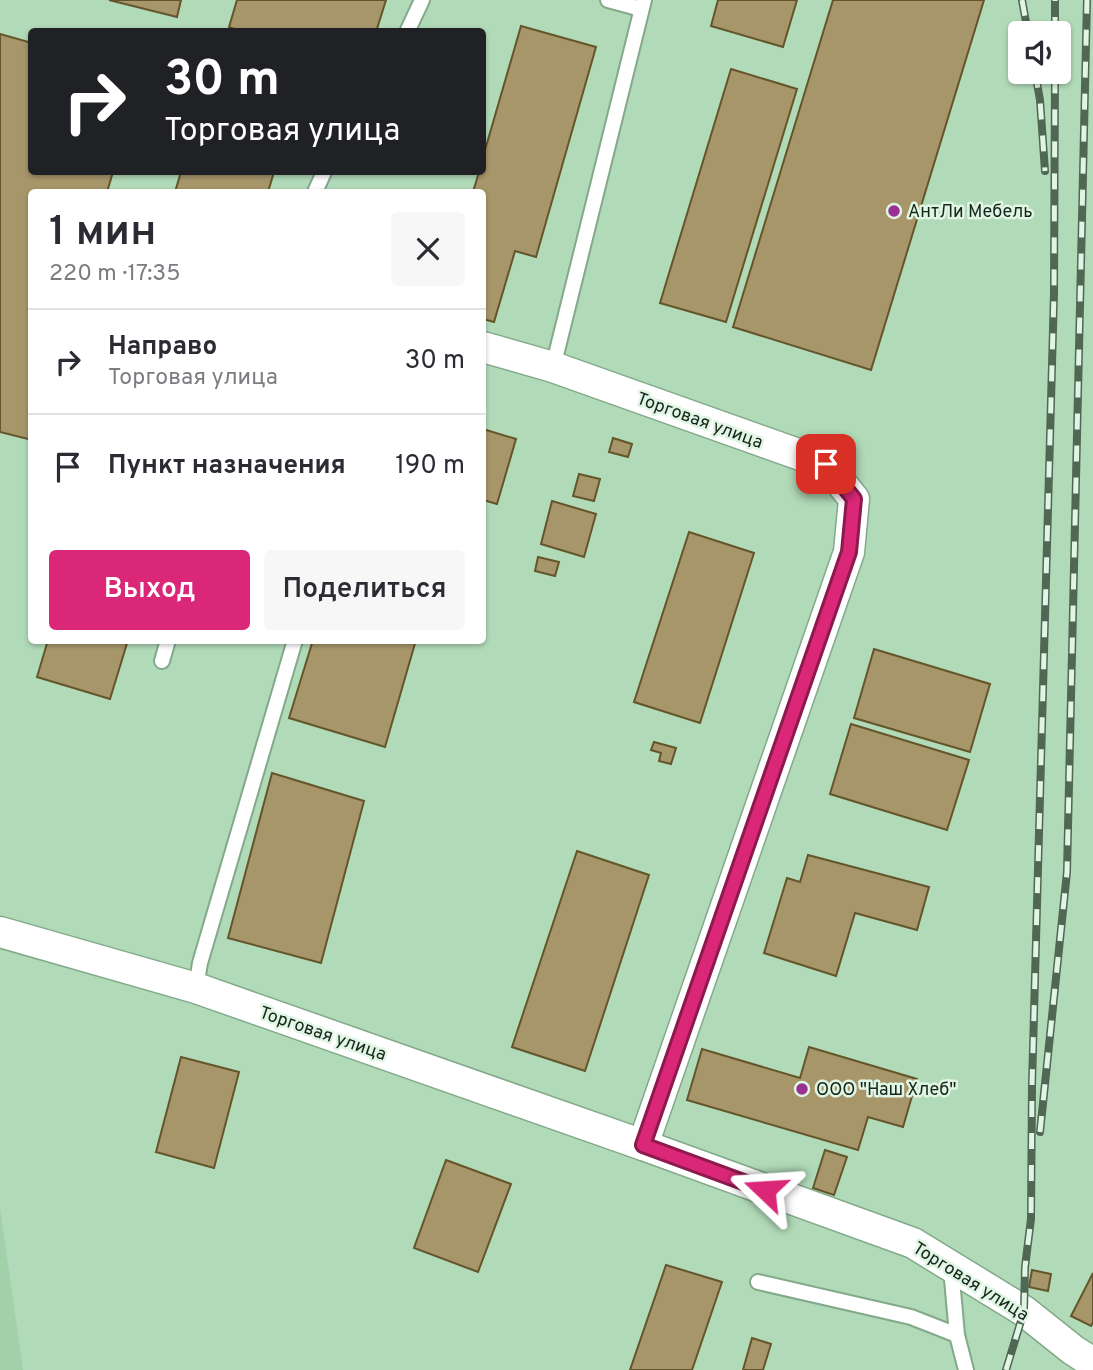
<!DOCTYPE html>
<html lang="ru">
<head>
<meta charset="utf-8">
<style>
  :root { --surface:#fff; --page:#f7f7f7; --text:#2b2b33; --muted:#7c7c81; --line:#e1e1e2; --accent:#db2777 }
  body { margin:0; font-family:Overpass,sans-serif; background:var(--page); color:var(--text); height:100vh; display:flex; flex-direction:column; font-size:26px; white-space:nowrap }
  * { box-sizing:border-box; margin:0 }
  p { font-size:23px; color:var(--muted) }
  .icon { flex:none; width:38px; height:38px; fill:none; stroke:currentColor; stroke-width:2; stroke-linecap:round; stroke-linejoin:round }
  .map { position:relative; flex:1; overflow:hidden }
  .details { position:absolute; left:28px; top:189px; width:458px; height:455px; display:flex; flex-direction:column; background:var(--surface); border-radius:7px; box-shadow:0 2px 5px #0004 }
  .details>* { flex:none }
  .top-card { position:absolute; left:28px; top:28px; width:458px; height:147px; border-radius:7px; box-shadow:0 2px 5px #0004; background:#202124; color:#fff; overflow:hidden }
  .fabs { position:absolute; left:1008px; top:21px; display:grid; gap:14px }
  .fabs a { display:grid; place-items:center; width:63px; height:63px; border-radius:7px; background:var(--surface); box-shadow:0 2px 5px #0004; font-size:35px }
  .pin { position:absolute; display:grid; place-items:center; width:60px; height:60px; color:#fff; margin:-30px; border-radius:14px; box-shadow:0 4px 10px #0006 }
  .me { position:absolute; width:77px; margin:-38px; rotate:290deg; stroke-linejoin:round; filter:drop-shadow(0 0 5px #0008) }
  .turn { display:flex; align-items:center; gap:24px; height:147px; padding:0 21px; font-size:32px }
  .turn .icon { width:91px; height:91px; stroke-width:2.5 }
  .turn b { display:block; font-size:49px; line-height:60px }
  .round { display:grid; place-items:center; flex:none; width:74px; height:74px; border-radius:7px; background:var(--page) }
  .headline { display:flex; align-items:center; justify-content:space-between; height:119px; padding:0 21px }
  h1 { font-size:42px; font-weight:600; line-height:52px }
  .cta { display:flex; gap:14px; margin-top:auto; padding:14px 21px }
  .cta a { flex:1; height:80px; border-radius:7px; background:var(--accent); color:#fff; font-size:28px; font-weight:600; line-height:80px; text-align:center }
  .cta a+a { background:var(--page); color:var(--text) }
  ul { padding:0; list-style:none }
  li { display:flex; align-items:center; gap:21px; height:105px; padding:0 21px; border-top:2px solid var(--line) }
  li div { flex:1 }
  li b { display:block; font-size:26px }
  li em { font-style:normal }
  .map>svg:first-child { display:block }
</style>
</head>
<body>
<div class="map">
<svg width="1093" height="1370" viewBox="0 0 1093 1370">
  <rect width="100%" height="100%" fill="#b1dab8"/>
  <polygon fill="#a1d0a9" points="0,1207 23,1370 0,1370"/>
  <g fill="#a7966a" stroke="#64552a" stroke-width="2">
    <polygon points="109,0 181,0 177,17"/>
    <polygon points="237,0 386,0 376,32 242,32 229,27"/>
    <polygon points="718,0 797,0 783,47 711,26"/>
    <polygon points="833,0 984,0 871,370 733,327"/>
    <polygon points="521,26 596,47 536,257 515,251 494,322 483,319 483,192 473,192 479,172 483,172 483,157"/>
    <polygon points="0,34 32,43 32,172 113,172 107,192 32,192 32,440 0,432"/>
    <polygon points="731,69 797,89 726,322 660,303"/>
    <polygon points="181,172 274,172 268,192 175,192"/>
    <polygon points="483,429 516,439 497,504 483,500"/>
    <polygon points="613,438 632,444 628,457 609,452"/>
    <polygon points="579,474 600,479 594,501 573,496"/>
    <polygon points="552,501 596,514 584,557 541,544"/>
    <polygon points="689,532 754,553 700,723 634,702"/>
    <polygon points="538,557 559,562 555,576 535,571"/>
    <polygon points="48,640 128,640 110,699 37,677"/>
    <polygon points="313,640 416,640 385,747 289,718"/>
    <polygon points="874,649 990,684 970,752 854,718"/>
    <polygon points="851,724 969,760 947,830 830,794"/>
    <polygon points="654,742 676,748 671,764 659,761 661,753 651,750"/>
    <polygon points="272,773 364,801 321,963 228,938"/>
    <polygon points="577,851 649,875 585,1071 512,1047"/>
    <polygon points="808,855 929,887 917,930 855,913 836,976 764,953 787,878 800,882"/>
    <polygon points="809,1047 917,1079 903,1127 868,1117 858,1150 687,1100 702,1049 800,1078"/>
    <polygon points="181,1057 239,1072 214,1168 156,1152"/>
    <polygon points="825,1150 847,1157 834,1195 813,1188"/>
    <polygon points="446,1160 511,1184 478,1272 414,1248"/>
    <polygon points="666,1265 722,1282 692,1370 630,1370"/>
    <polygon points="1032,1270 1051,1274 1048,1291 1029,1287"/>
    <polygon points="1093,1273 1093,1322 1091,1326 1071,1316"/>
    <polygon points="752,1338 771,1344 763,1370 743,1370"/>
  </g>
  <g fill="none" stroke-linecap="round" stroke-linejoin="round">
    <defs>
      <g id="lane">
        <polyline points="608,0 641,9"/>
        <polyline points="407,32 422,0"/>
        <polyline points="315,192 324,172"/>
        <polyline points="553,367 644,0"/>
        <polyline points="162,661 168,640"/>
        <polyline points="196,988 200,963 295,640"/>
        <polyline points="951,1268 957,1335 966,1370"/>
        <polyline points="758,1282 911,1317 957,1335"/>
      </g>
      <g id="street">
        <polyline points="483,347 553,367 826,464 854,499 849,552 643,1145 913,1243 1024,1311 1073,1350 1093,1363"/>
        <polyline points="0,932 196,988 643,1145"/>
      </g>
    </defs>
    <use href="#lane" stroke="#82a989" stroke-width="18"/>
    <use href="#street" stroke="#82a989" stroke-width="33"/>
    <use href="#lane" stroke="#fff" stroke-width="14"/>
    <use href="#street" stroke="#fff" stroke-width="30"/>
    <defs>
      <g id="rail">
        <polyline points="1022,0 1028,33"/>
        <polyline points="1055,33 1055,0"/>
        <polyline points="1035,72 1040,100 1045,171"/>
        <polyline points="1040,1132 1067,872 1087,0"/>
        <polyline points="1006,1370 1024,1311 1025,1267 1031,1219 1032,1085 1054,293 1055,72"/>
      </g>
    </defs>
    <use href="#rail" stroke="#4f6753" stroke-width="8"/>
    <use href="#rail" stroke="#e0f5e3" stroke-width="5" stroke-dasharray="16" stroke-linecap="butt"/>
  </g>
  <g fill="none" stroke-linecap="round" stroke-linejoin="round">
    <defs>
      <polyline id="route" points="765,1190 643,1145 849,552 854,499 826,464"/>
    </defs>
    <use href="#route" stroke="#8e194d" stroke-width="18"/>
    <use href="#route" stroke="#db2777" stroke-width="12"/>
  </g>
  <g fill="#993195" stroke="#e0f5e3" stroke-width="2.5">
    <circle cx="894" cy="211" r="7"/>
    <circle cx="802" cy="1089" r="7"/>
  </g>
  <g text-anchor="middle" stroke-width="5" stroke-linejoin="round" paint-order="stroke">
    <g font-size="18" fill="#17261a" stroke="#e0f5e3" text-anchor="start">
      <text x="908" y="217">АнтЛи Мебель</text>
      <text x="816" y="1095">ООО "Наш Хлеб"</text>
    </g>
    <g font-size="18" fill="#17261a" stroke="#e0f5e3">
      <text transform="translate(700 420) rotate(20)" y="6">Торговая улица</text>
      <text transform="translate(323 1033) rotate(19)" y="6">Торговая улица</text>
      <text transform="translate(971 1281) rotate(32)" y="6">Торговая улица</text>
    </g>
  </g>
</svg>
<div class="fabs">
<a><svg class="icon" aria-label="sound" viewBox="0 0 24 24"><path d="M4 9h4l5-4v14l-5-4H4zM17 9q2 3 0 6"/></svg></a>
</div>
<div class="pin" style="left:826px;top:464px;background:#d93025"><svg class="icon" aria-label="arrive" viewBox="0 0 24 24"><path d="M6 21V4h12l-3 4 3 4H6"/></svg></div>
<svg class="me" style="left:765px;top:1190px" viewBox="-20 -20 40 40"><path d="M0-17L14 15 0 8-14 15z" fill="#db2777" stroke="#fff" stroke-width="4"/></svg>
<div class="top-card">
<div class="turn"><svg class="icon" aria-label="right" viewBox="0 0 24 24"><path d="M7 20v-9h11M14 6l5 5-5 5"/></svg><div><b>30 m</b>Торговая улица</div></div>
</div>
<section class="details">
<div class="headline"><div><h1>1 мин</h1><p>220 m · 17:35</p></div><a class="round"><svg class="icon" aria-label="close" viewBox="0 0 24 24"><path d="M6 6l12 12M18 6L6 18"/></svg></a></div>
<ul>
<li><svg class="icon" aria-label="right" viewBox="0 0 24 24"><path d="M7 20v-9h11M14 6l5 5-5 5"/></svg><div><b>Направо</b><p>Торговая улица</p></div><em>30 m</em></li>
<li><svg class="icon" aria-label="arrive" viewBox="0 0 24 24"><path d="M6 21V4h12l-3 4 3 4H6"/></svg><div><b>Пункт назначения</b></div><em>190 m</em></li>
</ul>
<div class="cta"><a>Выход</a><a>Поделиться</a></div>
</section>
</div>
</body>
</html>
